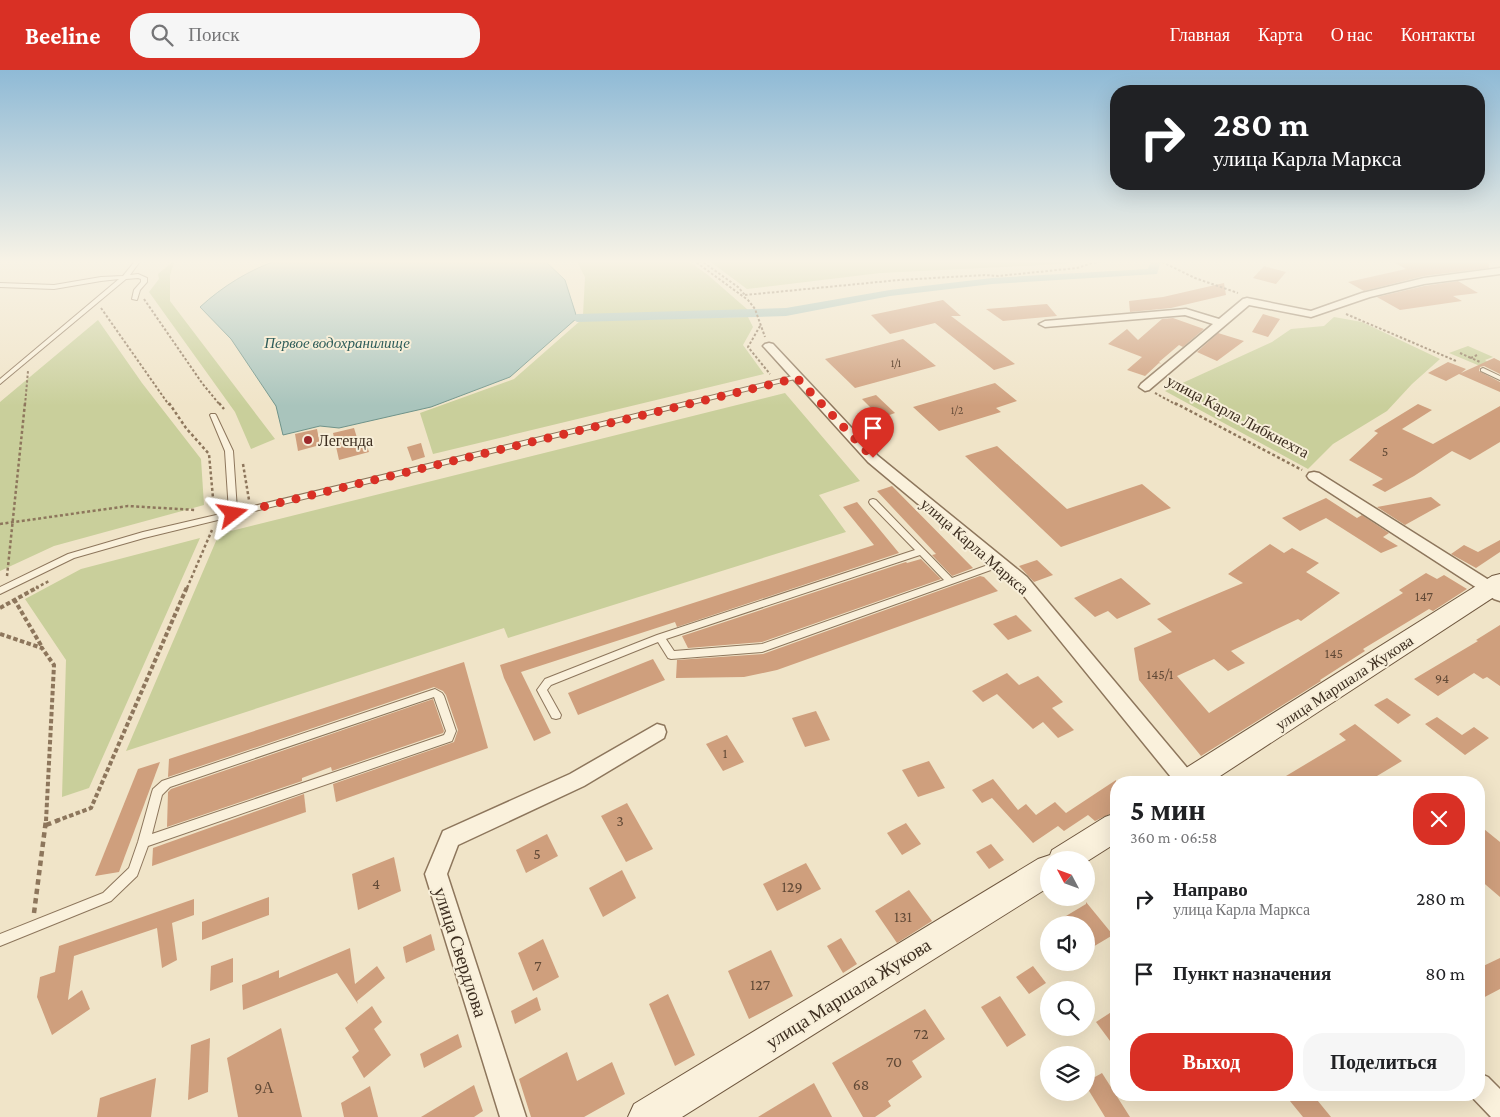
<!DOCTYPE html>
<html lang="ru">
<head>
<meta charset="utf-8">
<style>
  :root { --surface:#fff; --page:#f6f6f6; --text:#202124; --muted:#757577; --accent:#d93025 }
  body { margin:0; font-family:"Crimson Pro",serif; background:var(--page); color:var(--text); height:100vh; display:flex; flex-direction:column; font-size:19px; white-space:nowrap }
  * { box-sizing:border-box; margin:0 }
  p { font-size:16px; color:var(--muted) }
  .icon { flex:none; width:28px; height:28px; fill:none; stroke:currentColor; stroke-width:2; stroke-linecap:round; stroke-linejoin:round }
  .map { position:relative; flex:1; overflow:hidden }
  .side { position:absolute; left:1110px; top:706px; width:375px; height:325px; display:flex; flex-direction:column; background:var(--surface); border-radius:20px; box-shadow:0 5px 20px #0002 }
  .side>* { flex:none }
  .banner { position:absolute; left:1110px; top:15px; width:375px; height:105px; border-radius:20px; box-shadow:0 5px 20px #0002; background:#202124; color:#fff; overflow:hidden }
  .needle { width:32px; rotate:311deg }
  .fabs { position:absolute; left:1040px; top:781px; display:grid; gap:10px }
  .fabs a { display:grid; place-items:center; width:55px; height:55px; border-radius:50%; background:var(--surface); box-shadow:0 5px 20px #0002; font-size:25px }
  .pin { position:absolute; display:grid; place-items:center; width:42px; height:42px; color:#fff; margin:-51px -21px; border-radius:50% 50% 50% 0; rotate:-45deg; box-shadow:0 0 5px #0007 }
  .pin .icon { rotate:45deg }
  .me { position:absolute; width:55px; margin:-28px; rotate:76deg; stroke-linejoin:round; filter:drop-shadow(0 0 4px #0008) }
  .turn { display:flex; align-items:center; gap:18px; height:105px; padding:0 20px; font-size:22px }
  .turn .icon { width:65px; height:65px; stroke-width:2.5 }
  .turn b { display:block; font-size:35px; line-height:42px }
  .round { display:grid; place-items:center; flex:none; width:52px; height:52px; border-radius:20px; background:var(--page) }
  .overview { display:flex; align-items:center; justify-content:space-between; height:85px; padding:0 20px }
  h1 { font-size:30px; font-weight:700; line-height:38px }
  .action { display:flex; gap:10px; margin-top:auto; padding:10px 20px }
  .action a { flex:1; height:58px; border-radius:20px; background:var(--accent); color:#fff; font-size:20px; font-weight:700; line-height:58px; text-align:center }
  .action a+a { background:var(--page); color:var(--text) }
  ul { padding:0; list-style:none }
  li { display:flex; align-items:center; gap:15px; height:75px; padding:0 20px }
  li div { flex:1 }
  li b { display:block; font-size:19px }
  li em { font-style:normal }
  header { display:flex; align-items:center; gap:30px; box-sizing:border-box; height:70px; padding:0 25px; background:var(--accent); color:#fff }
  header strong { font-size:24px }
  nav { display:flex; gap:28px; margin-inline-start:auto; font-size:18px }
  .search { width:350px; height:45px; background:var(--page); display:flex; align-items:center; gap:12px; box-sizing:border-box; padding:0 18px; border-radius:20px; color:var(--muted); font-size:19px }
  .map>svg:first-child { display:block }
</style>
</head>
<body>
<header>
<strong>Beeline</strong>
<div class="search"><svg class="icon" aria-label="search" viewBox="0 0 24 24"><circle cx="10" cy="10" r="6"/><path d="M15 15l6 6"/></svg>Поиск</div>
<nav><a>Главная</a><a>Карта</a><a>О нас</a><a>Контакты</a></nav>
</header>
<div class="map">
<svg width="1500" height="1047" viewBox="0 0 1500 1047">
  <rect width="100%" height="100%" fill="#f0e4c8"/>
  <g fill="#c9cf9b">
    <polygon points="175,190 170,205 170,231 275,369 251,379 235,342 149,222 159,209 158,204"/>
    <polygon points="576,190 687,190 708,205 748,240 583,245 585,207"/>
    <polygon points="708,190 1091,190 1063,194 880,203 747,219"/>
    <polygon points="748,247 753,257 743,275 764,304 433,384 420,343 514,309 580,251"/>
    <polygon points="1334,247 1362,252 1440,289 1412,314 1387,341 1333,374 1308,399 1165,321 1272,272 1291,259 1324,256"/>
    <polygon points="98,250 142,313 201,389 204,435 54,476 0,501 0,332"/>
    <polygon points="1468,276 1493,287 1485,290 1489,293 1480,296 1449,283"/>
    <polygon points="785,323 860,411 819,425 846,462 508,568 504,558 126,681 219,464"/>
    <polygon points="200,468 89,718 62,727 66,590 25,529 81,499"/>
  </g>
  <path fill="#a9c4bc" stroke="#6f938a" d="M278,190H544L565,210L577,248L510,307L431,337L339,358L320,356L283,365L276,336L231,269L200,237C223,216 249,200 278,190Z"/>
  <g fill="none" stroke-linecap="round" stroke-linejoin="round">
    <polygon fill="#a9c4bc" fill-rule="evenodd" points="1151,190 1161,190 1157,204 992,214 890,226 786,246 577,252 571,248 577,244 786,238 890,220 992,208 1148,199"/>
  </g>
  <g fill="#cf9f7d">
    <polygon points="1390,190 1488,190 1489,198 1424,206 1364,221 1348,212 1406,199"/>
    <polygon points="1264,196 1286,202 1276,214 1253,208"/>
    <polygon points="1458,211 1478,223 1453,226 1462,231 1400,240 1377,227 1424,216"/>
    <polygon points="1224,213 1226,225 1171,238 1130,242 1129,231 1163,227"/>
    <polygon points="943,230 961,246 951,246 1015,294 994,300 935,253 890,264 871,245"/>
    <polygon points="1047,234 1057,246 1003,251 986,239"/>
    <polygon points="1263,244 1280,249 1268,267 1252,262"/>
    <polygon points="1173,248 1204,259 1183,277 1179,275 1159,292 1161,294 1159,293 1145,306 1127,300 1142,287 1108,274 1127,259 1138,270 1162,249"/>
    <polygon points="1218,263 1244,271 1217,291 1197,282"/>
    <polygon points="903,269 936,296 855,318 825,289"/>
    <polygon points="1494,288 1500,291 1500,304 1484,296 1480,297 1479,301 1500,312 1500,322 1459,304 1446,311 1428,303 1448,292 1466,299 1461,303"/>
    <polygon points="995,313 1017,331 996,338 1001,342 939,361 913,337"/>
    <polygon points="876,325 895,343 881,348 862,329"/>
    <polygon points="1418,334 1432,340 1402,359 1433,374 1500,336 1500,372 1470,390 1452,381 1414,406 1385,422 1372,415 1383,409 1349,390 1378,363 1374,361"/>
    <polygon points="354,358 358,371 365,370 369,382 339,390 333,363"/>
    <polygon points="317,359 320,375 298,381 295,364"/>
    <polygon points="421,373 425,387 412,391 407,377"/>
    <polygon points="997,376 1067,439 1142,414 1171,438 1061,477 965,386"/>
    <polygon points="892,416 973,498 952,506 932,485 936,484 877,421"/>
    <polygon points="1431,427 1441,435 1405,455 1377,437"/>
    <polygon points="1326,428 1357,448 1362,445 1389,463 1383,467 1398,476 1381,483 1326,448 1300,461 1282,448"/>
    <polygon points="857,432 899,483 677,557 675,552 521,602 551,663 534,671 504,608 500,595 874,475 843,437"/>
    <polygon points="1500,470 1500,482 1476,498 1451,484 1464,475 1478,482"/>
    <polygon points="1270,474 1284,483 1292,478 1319,493 1306,502 1340,523 1301,551 1298,549 1231,581 1245,593 1228,601 1214,589 1177,606 1209,643 1403,523 1399,520 1426,503 1437,509 1444,505 1467,519 1433,541 1429,539 1363,579 1365,581 1320,610 1321,611 1201,686 1139,610 1134,578 1172,562 1157,549 1243,513 1228,504"/>
    <polygon points="921,489 941,509 762,572 688,578 682,566 906,492 907,493"/>
    <polygon points="1037,490 1053,505 1034,512 1019,496"/>
    <polygon points="980,506 984,507 998,521 777,600 744,607 676,608 677,590 763,584"/>
    <polygon points="1121,508 1151,534 1117,549 1108,541 1095,547 1074,528"/>
    <polygon points="1016,545 1032,561 1008,570 993,554"/>
    <polygon points="1500,555 1500,616 1487,607 1483,609 1474,603 1438,626 1414,609 1478,571 1476,570"/>
    <polygon points="653,589 665,610 578,645 568,623"/>
    <polygon points="464,592 488,678 336,732 333,714 454,672 458,660 446,625 443,621 434,617 168,707 169,689"/>
    <polygon points="1007,603 1019,615 1038,606 1063,632 1052,638 1074,660 1058,668 1043,652 1033,659 997,624 983,632 972,621"/>
    <polygon points="1387,628 1411,645 1398,654 1374,635"/>
    <polygon points="433,629 444,661 443,663 332,701 331,697 302,708 302,711 167,757 168,722 171,719"/>
    <polygon points="816,641 830,670 805,677 792,648"/>
    <polygon points="1437,647 1462,665 1474,657 1489,668 1465,685 1425,654"/>
    <polygon points="1355,654 1402,691 1367,712 1276,712 1346,670 1339,664"/>
    <polygon points="727,665 744,692 723,701 706,674"/>
    <polygon points="929,691 945,718 918,727 902,700"/>
    <polygon points="160,692 119,802 95,806 138,699"/>
    <polygon points="993,709 1018,740 1026,734 1036,745 1055,732 1066,743 1116,710 1116,741 1095,751 1088,745 1064,761 1058,756 1033,773 992,728 982,733 972,720"/>
    <polygon points="304,724 306,742 152,796 153,778"/>
    <polygon points="627,733 653,779 626,792 601,746"/>
    <polygon points="906,753 921,774 902,785 887,763"/>
    <polygon points="1479,755 1500,772 1500,827 1479,809"/>
    <polygon points="547,764 558,786 526,803 516,780"/>
    <polygon points="991,774 1004,790 989,799 976,782"/>
    <polygon points="394,787 401,821 358,840 352,804"/>
    <polygon points="806,793 821,819 777,841 763,814"/>
    <polygon points="622,800 636,828 603,847 589,818"/>
    <polygon points="909,820 932,851 897,873 875,841"/>
    <polygon points="269,827 269,845 202,870 202,852"/>
    <polygon points="194,829 194,845 172,853 177,890 162,898 157,858 74,886 68,930 82,920 90,939 52,965 37,927 40,907 55,902 59,876"/>
    <polygon points="1086,832 1113,865 1086,881 1086,855 1051,855 1086,834"/>
    <polygon points="431,864 435,880 406,893 403,877"/>
    <polygon points="841,868 857,894 843,903 827,876"/>
    <polygon points="543,869 559,907 533,921 518,883"/>
    <polygon points="350,878 355,914 377,896 385,908 357,931 358,934 337,903 243,940 242,915 279,900 279,908"/>
    <polygon points="771,880 793,926 749,949 728,901"/>
    <polygon points="233,888 233,912 210,921 211,896"/>
    <polygon points="1500,888 1500,919 1479,930 1479,898"/>
    <polygon points="1033,896 1046,913 1029,924 1016,907"/>
    <polygon points="668,924 695,985 675,996 649,934"/>
    <polygon points="1000,926 1026,965 1007,977 981,937"/>
    <polygon points="537,927 541,940 515,954 511,941"/>
    <polygon points="372,936 382,952 374,959 391,985 364,1008 352,987 359,981 345,958"/>
    <polygon points="925,939 945,969 912,991 922,1007 888,1031 891,1036 875,1047 863,1047 832,993"/>
    <polygon points="1116,939 1116,979 1096,952"/>
    <polygon points="281,958 302,1047 238,1047 227,988"/>
    <polygon points="458,964 462,977 424,998 420,984"/>
    <polygon points="210,968 208,1022 188,1030 191,975"/>
    <polygon points="567,982 577,1011 612,992 625,1024 584,1047 531,1047 519,1009"/>
    <polygon points="1102,1003 1130,1047 1105,1047 1086,1016 1086,1012"/>
    <polygon points="156,1008 151,1047 97,1047 100,1028"/>
    <polygon points="814,1013 832,1047 758,1047"/>
    <polygon points="474,1015 483,1041 474,1047 421,1047"/>
    <polygon points="370,1016 378,1047 344,1047 341,1033"/>
    <polygon points="1285,1025 1313,1025 1331,1047 1303,1047"/>
  </g>
  <g fill="none" stroke-linecap="round" stroke-linejoin="round">
    <defs>
      <g id="service">
        <polygon points="136,190 141,190 130,205 138,204 147,208 147,212 140,220 137,230 132,229 134,220 141,212 141,209 138,208 126,209 0,314 0,309 119,209 101,211 54,219 0,217 0,213 54,215 101,207 123,206"/>
        <polygon points="1483,298 1500,306 1500,310 1481,301 1481,299"/>
        <polygon points="797,305 799,306 799,308 144,468 74,488 0,524 0,517 68,484 143,462 229,442 225,381 210,345 211,344 215,344 216,345 233,381 237,440"/>
        <path d="M873,429L876,430L952,508L999,491L1003,494L1002,496L762,582L671,589L668,588L658,572L551,615L547,620L561,645L560,648L556,649L552,648L537,620L545,609L657,565L915,480L870,434L869,432L870,430ZM920,485L944,510L762,574L674,581L666,569Z"/>
        <path d="M435,619L442,623L444,626L456,661L452,671L148,776L137,806L111,831L0,876V864L103,823L129,798L138,772L152,722L153,719L162,711ZM434,627L446,661L444,665L152,764L162,725L170,717Z"/>
      </g>
      <g id="minor">
        <polygon points="1500,198 1500,204 1424,214 1370,227 1311,247 1249,235 1149,320 1145,321 1139,317 1141,314 1213,254 1185,245 1045,257 1039,254 1045,251 1186,239 1219,249 1243,229 1247,228 1311,241 1362,223 1424,208"/>
        <polygon points="769,273 773,274 878,386 1027,507 1194,706 1197,712 1175,712 1015,515 868,392 765,278 763,276 765,274"/>
        <polygon points="1314,402 1319,403 1500,517 1500,531 1494,529 1309,409 1307,406 1309,403"/>
        <polygon points="657,654 664,656 666,662 664,668 584,716 458,775 447,804 526,1047 500,1047 425,804 443,761 570,704"/>
        <polygon points="1479,1003 1488,1007 1500,1019 1500,1047 1491,1047 1470,1025 1479,1025"/>
      </g>
      <g id="secondary">
        <polygon points="1500,504 1500,523 1211,712 1174,712 1178,703 1492,506"/>
        <polygon points="1116,743 1116,773 1086,792 1086,790 1049,790 1049,817 682,1047 628,1047 634,1034 1038,789 1050,785 1052,780 1105,747"/>
      </g>
    </defs>
    <use href="#service" stroke="#8d765c" stroke-width="2"/>
    <use href="#minor" stroke="#8d765c" stroke-width="3"/>
    <use href="#secondary" stroke="#6f573f" stroke-width="2"/>
    <g stroke="#8d765c" stroke-width="2" stroke-dasharray="2.5 2" stroke-linecap="butt">
      <polyline points="693,190 748,230 755,239 765,267"/>
      <polyline points="700,190 738,217 745,225"/>
      <polyline points="1158,190 1195,208 1238,223"/>
      <polyline points="745,225 899,210 985,205 998,206 1077,198 1092,193 1114,190"/>
      <polyline points="144,229 202,313 220,335"/>
      <polyline points="101,238 169,335"/>
      <polyline points="1346,244 1456,291"/>
      <polyline points="760,256 748,277 770,304"/>
      <polyline points="1460,283 1471,288"/>
      <polyline points="1477,285 1471,288 1480,292"/>
      <polyline points="1155,323 1177,335"/>
      <polyline points="25,335 28,301"/>
    </g>
    <g stroke="#8d765c" stroke-width="2.5" stroke-dasharray="3 2.5" stroke-linecap="butt">
      <polyline points="169,333 186,358 209,384 214,439"/>
      <polyline points="219,333 224,339"/>
      <polyline points="1175,333 1302,400"/>
      <polyline points="243,394 249,430"/>
      <polyline points="0,454 128,436 196,440"/>
      <polyline points="7,506 25,333"/>
      <polyline points="36,518 49,511"/>
      <polyline points="187,518 212,460"/>
    </g>
    <g stroke="#8d765c" stroke-width="4" stroke-dasharray="4.5 2.5" stroke-linecap="butt">
      <polyline points="14,529 42,577"/>
      <polyline points="0,538 38,517"/>
      <polyline points="0,564 42,578 54,595 46,751"/>
      <polyline points="56,751 91,738 187,517"/>
    </g>
    <g stroke="#8d765c" stroke-width="4.5" stroke-dasharray="5.5 4" stroke-linecap="butt">
      <polyline points="46,755 59,750"/>
      <polyline points="34,843 46,750"/>
    </g>
    <use href="#service" fill="#faf1dc" fill-rule="evenodd"/>
    <use href="#minor" fill="#faf1dc" fill-rule="evenodd"/>
    <use href="#secondary" fill="#faf1dc" fill-rule="evenodd"/>
  </g>
  <linearGradient id="sky" x2="0" y2="1"><stop stop-color="#8fbad6"/><stop offset="0.57" stop-color="#f8f3e6"/><stop offset="1" stop-color="#f8f3e6" stop-opacity="0"/></linearGradient>
  <rect width="1500" height="336" fill="url(#sky)"/>
  <g fill="none" stroke-linecap="round" stroke-linejoin="round">
    <polyline stroke="#d93025" stroke-width="9" stroke-dasharray="0 16.2" points="233,444 797,308 873,388"/>
  </g>
  <circle fill="#9e2a2b" stroke="#f7eed8" stroke-width="2" cx="308" cy="370" r="5"/>
  <g text-anchor="middle" stroke-width="4" stroke-linejoin="round" paint-order="stroke">
    <g font-size="11" fill="#624a37">
      <text x="896" y="297">1/1</text>
      <text x="957" y="344">1/2</text>
    </g>
    <g font-size="14" fill="#624a37">
      <text x="1385" y="386">5</text>
      <text x="1424" y="531">147</text>
      <text x="1334" y="588">145</text>
      <text x="1160" y="609">145/1</text>
      <text x="1442" y="613">94</text>
      <text x="725" y="688">1</text>
    </g>
    <g font-size="15" font-style="italic" fill="#2f5d5a" stroke="#f7eed8">
      <text x="337" y="278">Первое водохранилище</text>
    </g>
    <g font-size="16" fill="#3d2e20" stroke="#f7eed8">
      <text transform="translate(1238 346) rotate(28)" y="6">улица Карла Либкнехта</text>
      <text transform="translate(975 476) rotate(41)" y="6">улица Карла Маркса</text>
      <text transform="translate(1344 612) rotate(-33)" y="6">улица Маршала Жукова</text>
    </g>
    <g font-size="16" fill="#3d2e20" stroke="#f7eed8" text-anchor="start">
      <text x="318" y="376">Легенда</text>
    </g>
    <g font-size="16" fill="#624a37">
      <text x="620" y="756">3</text>
      <text x="537" y="789">5</text>
      <text x="376" y="819">4</text>
      <text x="792" y="822">129</text>
      <text x="903" y="852">131</text>
      <text x="538" y="901">7</text>
      <text x="760" y="920">127</text>
      <text x="921" y="969">72</text>
      <text x="894" y="997">70</text>
      <text x="861" y="1020">68</text>
      <text x="264" y="1023">9А</text>
    </g>
    <g font-size="19" fill="#3d2e20" stroke="#f7eed8">
      <text transform="translate(461 882) rotate(72)" y="7">улица Свердлова</text>
      <text transform="translate(848 923) rotate(-32)" y="7">улица Маршала Жукова</text>
    </g>
  </g>
</svg>
<div class="fabs">
<a><svg class="needle" viewBox="-14 -14 28 28"><path d="M0-13l5 13h-10z" fill="#e53935"/><path d="M0 13l5-13h-10z" fill="#757577"/></svg></a>
<a><svg class="icon" aria-label="sound" viewBox="0 0 24 24"><path d="M4 9h4l5-4v14l-5-4H4zM17 9q2 3 0 6"/></svg></a>
<a><svg class="icon" aria-label="search" viewBox="0 0 24 24"><circle cx="10" cy="10" r="6"/><path d="M15 15l6 6"/></svg></a>
<a><svg class="icon" aria-label="layers" viewBox="0 0 24 24"><path d="M12 4l9 5-9 5-9-5zM3 14l9 5 9-5"/></svg></a>
</div>
<div class="pin" style="left:873px;top:388px;background:#d93025"><svg class="icon" aria-label="arrive" viewBox="0 0 24 24"><path d="M6 21V4h12l-3 4 3 4H6"/></svg></div>
<svg class="me" style="left:233px;top:444px" viewBox="-20 -20 40 40"><path d="M0-17L14 15 0 8-14 15z" fill="#d93025" stroke="#fff" stroke-width="4"/></svg>
<div class="banner">
<div class="turn"><svg class="icon" aria-label="right" viewBox="0 0 24 24"><path d="M7 20v-9h11M14 6l5 5-5 5"/></svg><div><b>280 m</b>улица Карла Маркса</div></div>
</div>
<section class="side">
<div class="overview"><div><h1>5 мин</h1><p>360 m · 06:58</p></div><a class="round" style="background:#d93025;color:#fff"><svg class="icon" aria-label="close" viewBox="0 0 24 24"><path d="M6 6l12 12M18 6L6 18"/></svg></a></div>
<ul>
<li><svg class="icon" aria-label="right" viewBox="0 0 24 24"><path d="M7 20v-9h11M14 6l5 5-5 5"/></svg><div><b>Направо</b><p>улица Карла Маркса</p></div><em>280 m</em></li>
<li><svg class="icon" aria-label="arrive" viewBox="0 0 24 24"><path d="M6 21V4h12l-3 4 3 4H6"/></svg><div><b>Пункт назначения</b></div><em>80 m</em></li>
</ul>
<div class="action"><a>Выход</a><a>Поделиться</a></div>
</section>
</div>
</body>
</html>
